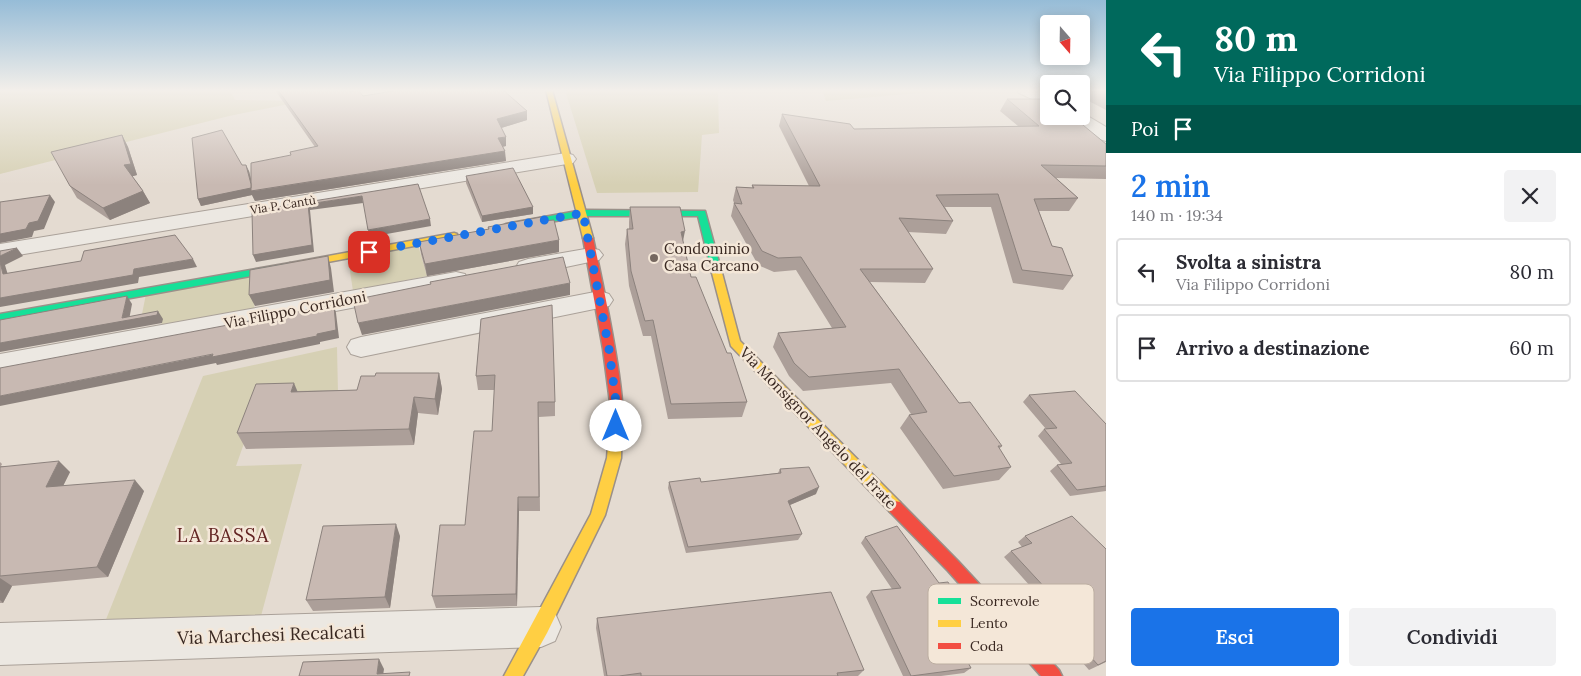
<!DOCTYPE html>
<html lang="it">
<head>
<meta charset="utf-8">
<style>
  :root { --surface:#fff; --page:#f2f2f3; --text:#2b2b33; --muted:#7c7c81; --line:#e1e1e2; --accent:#1a73e8 }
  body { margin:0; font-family:Lora,serif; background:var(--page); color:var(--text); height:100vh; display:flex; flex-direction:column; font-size:19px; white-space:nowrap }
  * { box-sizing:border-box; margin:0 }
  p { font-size:16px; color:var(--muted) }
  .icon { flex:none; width:28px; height:28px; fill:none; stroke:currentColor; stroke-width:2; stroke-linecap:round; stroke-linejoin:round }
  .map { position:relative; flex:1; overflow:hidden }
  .details { display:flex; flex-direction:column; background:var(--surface); width:475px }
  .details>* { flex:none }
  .guide { background:#00695c; color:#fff; overflow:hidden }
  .needle { width:32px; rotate:160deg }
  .fabs { position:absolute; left:1040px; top:15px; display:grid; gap:10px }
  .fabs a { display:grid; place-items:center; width:50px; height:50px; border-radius:5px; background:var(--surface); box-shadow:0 2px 12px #0003; font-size:25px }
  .pin { position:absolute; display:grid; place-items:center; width:42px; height:42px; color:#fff; margin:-21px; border-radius:10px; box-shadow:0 2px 8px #0006 }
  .me { position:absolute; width:55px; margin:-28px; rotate:0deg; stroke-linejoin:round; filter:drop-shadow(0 0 4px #0008) }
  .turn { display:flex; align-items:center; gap:18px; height:105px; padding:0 25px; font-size:22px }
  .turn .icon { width:65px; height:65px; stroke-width:2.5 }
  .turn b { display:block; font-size:35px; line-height:42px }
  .then { display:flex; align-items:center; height:48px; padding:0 25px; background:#0003; gap:10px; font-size:19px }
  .round { display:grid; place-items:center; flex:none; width:52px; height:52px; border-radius:5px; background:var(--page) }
  .summary { display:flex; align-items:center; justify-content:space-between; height:85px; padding:0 25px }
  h1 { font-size:30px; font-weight:600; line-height:38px; color:var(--accent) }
  .action { display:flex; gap:10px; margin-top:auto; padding:10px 25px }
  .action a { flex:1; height:58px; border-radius:5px; background:var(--accent); color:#fff; font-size:20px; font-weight:600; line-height:58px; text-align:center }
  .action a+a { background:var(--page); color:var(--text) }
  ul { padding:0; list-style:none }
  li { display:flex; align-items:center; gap:15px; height:68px; margin:0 10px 8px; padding:0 15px; border:2px solid var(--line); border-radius:5px }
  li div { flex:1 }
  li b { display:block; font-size:19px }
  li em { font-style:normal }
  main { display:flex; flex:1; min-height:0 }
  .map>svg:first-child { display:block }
</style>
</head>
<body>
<main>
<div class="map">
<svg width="1106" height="676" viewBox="0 0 1106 676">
  <rect width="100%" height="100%" fill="#e4dbd1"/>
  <g fill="#d6d0b4">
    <polygon points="0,90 230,90 235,100 304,101 229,116 0,174"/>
    <polygon points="565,90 732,90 718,90 719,133 702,135 698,192 597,193"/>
    <polygon points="822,90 956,90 826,101"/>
    <polygon points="418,245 427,276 353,291 348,258"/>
    <polygon points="256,275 254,311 161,328 162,319 140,324 146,294"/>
    <polygon points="337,347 338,394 261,395 236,466 302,464 261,616 105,622 203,376"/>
  </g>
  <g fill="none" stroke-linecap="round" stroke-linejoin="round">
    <defs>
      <g id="street">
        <polygon points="1017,90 1038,90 1049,95 1049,107 1019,93"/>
        <polygon points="1081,112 1106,127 1106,141 1099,139 1067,116 1081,116"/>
        <polygon points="566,153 573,155 576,159 573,163 0,258 0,244"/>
        <polygon points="591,248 599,250 603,255 599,260 528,275 519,272 516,267 519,262 528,259"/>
        <polygon points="456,272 465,274 468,280 465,286 0,376 0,354"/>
        <polygon points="600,291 609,294 613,300 609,306 361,357 351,354 347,347 351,340 361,337"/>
        <polygon points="541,607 555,613 561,627 555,641 541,647 0,665 0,623"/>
      </g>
      <g id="fast">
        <polygon points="583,210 705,211 722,273 717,276 712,273 698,216 583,216 506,230 501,227 506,224"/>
        <polygon points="290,263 294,264 295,266 294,268 0,322 0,314"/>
      </g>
      <g id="slow">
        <polygon points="546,90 552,90 593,238 591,240 588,241 583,238"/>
        <polygon points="454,233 457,234 457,238 290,269 285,266 290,263"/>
        <polygon points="717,270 722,273 740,341 900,502 902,507 900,512 895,513 890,512 731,346 712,273"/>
        <polygon points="616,416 621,417 622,421 621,458 605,515 547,633 523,676 504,676 591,514 607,458 610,421 611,417"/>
      </g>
      <g id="jam">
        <path d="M588,235L593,238C599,267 630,405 621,425L616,426L611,425L610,421L611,410L603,349L583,238Z"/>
        <polygon points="895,501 900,502 958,561 1059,670 1062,676 1041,676 948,571 890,512 888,507 890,502"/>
      </g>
    </defs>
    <use href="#street" stroke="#aaa199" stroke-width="2"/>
    <use href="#fast" stroke="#9a9089" stroke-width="3"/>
    <use href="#slow" stroke="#9a9089" stroke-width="3"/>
    <use href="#jam" stroke="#9a9089" stroke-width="3"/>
    <use href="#street" fill="#ece8e2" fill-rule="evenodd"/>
    <use href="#fast" fill="#16e098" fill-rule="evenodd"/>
    <use href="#slow" fill="#ffcf43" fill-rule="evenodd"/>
    <use href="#jam" fill="#f24e42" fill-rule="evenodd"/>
  </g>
  <g fill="#ac9f99">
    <polygon points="275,90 348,90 350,92 363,96 527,111 527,120 501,128 506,146 503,147 506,161 255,201 252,195 201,206 198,199 242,165 249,171 251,180 291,155 315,147"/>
    <polygon points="1081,90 1106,90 1106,110 1081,97"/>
    <polygon points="1007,99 1106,144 1106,179 1056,178 1078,198 1069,211 1039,211 1052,246 1073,276 1063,290 1013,283 991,207 945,207 953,221 946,234 908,232 933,269 925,283 870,282 959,403 1002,446 999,449 1011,467 999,480 943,489 900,428 909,415 911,414 891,383 803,391 789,376 773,347 778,333 832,328 796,270 774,272 758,265 731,216 734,203 733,200 736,187 752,188 752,185 809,186 779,126 782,114 854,129 1018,126 1000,111"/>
    <polygon points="122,135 128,147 137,175 132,176 143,191 150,203 110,220 77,198 70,186"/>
    <polygon points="466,176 533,207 533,214 482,222 466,183"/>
    <polygon points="630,207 683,241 691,277 727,353 747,402 742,417 668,419 651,336 643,336 629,286 625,244 627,229 629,229 629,222"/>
    <polygon points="488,227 559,252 427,276 421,254 419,242 488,230"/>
    <polygon points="481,319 555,402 555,416 539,417 540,511 519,511 517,606 436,608 432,596 465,525 492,431 495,390 478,390 476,376"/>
    <polygon points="439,373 442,389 438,415 418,413 414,445 246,449 237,433 297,391 357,390"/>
    <polygon points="1029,395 1106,424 1106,491 1070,496 1050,471 1057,465 1061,464 1038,436 1044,429 1046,429 1023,402"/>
    <polygon points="0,462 2,464 1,466 70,472 63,486 144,491 108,577 12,586 3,603 0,603"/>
    <polygon points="780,469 816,494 790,505 802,534 798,540 686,553 668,488 669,482 701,482 778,473"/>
    <polygon points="1072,516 1106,662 1089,670 1029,602 1039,596 1004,557 1011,551 1022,547 1018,542 1025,536"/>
    <polygon points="400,536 390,608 313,611 306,600"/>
    <polygon points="865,537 989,654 982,659 967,661 971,668 964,673 941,676 903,676 866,597 871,591 892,589 861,543"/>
    <polygon points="597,618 864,670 858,676 604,676 596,628"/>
  </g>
  <g fill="#8c827d">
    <polygon points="527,111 527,120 498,129 497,119"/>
    <polygon points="122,135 128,147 137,175 130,177 124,165"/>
    <polygon points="506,137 506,146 499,147 498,138"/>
    <polygon points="505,151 506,161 255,201 252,195 201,206 198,199 246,165 249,171 254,191"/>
    <polygon points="143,191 150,203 110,220 103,208"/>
    <polygon points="50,195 55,202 44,229 34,231 32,237 0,243 0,234 29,223"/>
    <polygon points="362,196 363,203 310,210 314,252 256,262 253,255 308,204"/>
    <polygon points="533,207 533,214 482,222 482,216"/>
    <polygon points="430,219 431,226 370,237 368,230"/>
    <polygon points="685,231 682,246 681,232"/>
    <polygon points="559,240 559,252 427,276 425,264"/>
    <polygon points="17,248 23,256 5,265 10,282 3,274 0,262 0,256"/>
    <polygon points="328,256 331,268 334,292 255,306 249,295"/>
    <polygon points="193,259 197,267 139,277 138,283 0,307 0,298 134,269"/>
    <polygon points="570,283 570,295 362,335 358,323"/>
    <polygon points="127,296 132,304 129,320 158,311 163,319 162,323 0,352 0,343 122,318"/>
    <polygon points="334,305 336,313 339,338 320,342 320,344 217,365 216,363 0,406 0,396 317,334"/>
    <polygon points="439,373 442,389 438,415 435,399"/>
    <polygon points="294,383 301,400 291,392"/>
    <polygon points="414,397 418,413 414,445 409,429"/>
    <polygon points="59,461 70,472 57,498 46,487"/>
    <polygon points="135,480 144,491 108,577 97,567"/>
    <polygon points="819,487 816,494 785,507 788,501"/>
    <polygon points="518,497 519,511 517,606 516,594"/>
    <polygon points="396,524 400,536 390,608 385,597"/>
    <polygon points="0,578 12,586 3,603 0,600"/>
    <polygon points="379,659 384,669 383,676 377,674"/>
  </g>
  <g fill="#c8b9b2" stroke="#8c827d">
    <polygon points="278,90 348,90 350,92 358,90 363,96 399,90 503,90 527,111 497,119 506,137 498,138 505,151 251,191 251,163 291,155 290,152 318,146"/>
    <polygon points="1007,99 1049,99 1049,116 1072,116 1106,144 1106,166 1041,165 1078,198 1034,199 1052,246 1062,248 1073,276 1022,270 998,194 936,195 953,221 899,218 933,269 860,269 959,403 970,402 1002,446 998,446 1011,467 954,476 909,415 927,412 899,369 809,377 794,363 778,333 846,327 801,257 778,258 762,251 734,203 742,204 736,187 754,188 752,185 820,186 782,114 850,124 854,129 1039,126"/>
    <polygon points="222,130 242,165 246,165 251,184 251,188 198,199 192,138"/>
    <polygon points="122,135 131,164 124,165 143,191 103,208 70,186 51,152"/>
    <polygon points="513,168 533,207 482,216 466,176"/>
    <polygon points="418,184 430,219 368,230 362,196 308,204 312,245 253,255 252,211"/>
    <polygon points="50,195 38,221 29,223 26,229 0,234 0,202"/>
    <polygon points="630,207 680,207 685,231 681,232 691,277 696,277 727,353 731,353 747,402 671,404 653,320 645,321 631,271 627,229 633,229"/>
    <polygon points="541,217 543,221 554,220 559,240 425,264 419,242 489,229 488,227"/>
    <polygon points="175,235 193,259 134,269 133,275 0,298 0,262 3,274 81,261 84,251"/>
    <polygon points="17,248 0,256 0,251"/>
    <polygon points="328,256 330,280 249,295 250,270"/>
    <polygon points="563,257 570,283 358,323 353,300 431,284 430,282"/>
    <polygon points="127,296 122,318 158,311 157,315 0,343 0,320"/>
    <polygon points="334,305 336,330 317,334 317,336 212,357 213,354 0,396 0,368"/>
    <polygon points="552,305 555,402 538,402 539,497 518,497 516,594 432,596 440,525 465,525 474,431 492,431 495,375 476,376 481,319"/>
    <polygon points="376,373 439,373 435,399 414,397 409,429 237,433 256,384 294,383 291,392 357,390 361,376 375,376"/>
    <polygon points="1075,391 1106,424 1106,486 1077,490 1057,465 1072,463 1044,429 1057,428 1029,395"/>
    <polygon points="59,461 46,487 135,480 97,567 0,576 0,467"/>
    <polygon points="809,467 819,487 788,501 802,534 688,547 669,482 700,478 701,482 781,473 780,469"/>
    <polygon points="1072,516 1106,549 1106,661 1098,665 1037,597 1048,591 1011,551 1032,543 1025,536"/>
    <polygon points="396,524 385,597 306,600 323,526"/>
    <polygon points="897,526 939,583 948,582 989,654 965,657 971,668 911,676 871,591 901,588 865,537"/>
    <polygon points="831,592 864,670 837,673 838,676 641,676 641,673 619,676 607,676 597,618"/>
    <polygon points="379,659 377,674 410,672 409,676 299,676 303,662"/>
  </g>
  <linearGradient id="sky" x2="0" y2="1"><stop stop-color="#96bcd7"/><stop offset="0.49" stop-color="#f3efea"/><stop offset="1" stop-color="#f3efea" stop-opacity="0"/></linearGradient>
  <rect width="1106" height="185" fill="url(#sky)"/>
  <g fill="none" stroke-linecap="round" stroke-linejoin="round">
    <polyline stroke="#1a73e8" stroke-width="9" stroke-dasharray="0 16.2" points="369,252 583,213 609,349 617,410 616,426"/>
  </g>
  <circle fill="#75675f" stroke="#f4e7d8" stroke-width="2" cx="654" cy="258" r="5"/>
  <g text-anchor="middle" stroke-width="5" stroke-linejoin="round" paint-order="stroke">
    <g font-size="12" fill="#392821" stroke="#f4e7d8">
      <text transform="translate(283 205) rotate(-9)" y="4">Via P. Cantù</text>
    </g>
    <g font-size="15" fill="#392821" stroke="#f4e7d8" text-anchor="start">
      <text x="664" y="254">Condominio<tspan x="664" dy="17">Casa Carcano</tspan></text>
    </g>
    <g font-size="15" fill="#392821" stroke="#f4e7d8">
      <text transform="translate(295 310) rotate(-11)" y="5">Via Filippo Corridoni</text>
      <text transform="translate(818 428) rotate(46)" y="5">Via Monsignor Angelo del Frate</text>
    </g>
    <g font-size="18" fill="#392821" stroke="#f4e7d8">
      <text transform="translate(271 635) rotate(-2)" y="6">Via Marchesi Recalcati</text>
    </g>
    <g font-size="19" letter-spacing="1" fill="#632523" stroke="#f4e7d8">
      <text x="223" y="542">LA BASSA</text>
    </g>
  </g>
  <rect x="928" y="584" width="166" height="80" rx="8" fill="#f4e7d8" stroke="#bcaea1" stroke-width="1"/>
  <rect x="938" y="598" width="23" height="6" fill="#16e098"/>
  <rect x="938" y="620" width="23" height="7" fill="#ffcf43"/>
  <rect x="938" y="643" width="23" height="6" fill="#f24e42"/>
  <g font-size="14" fill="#392821">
    <text x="970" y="606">Scorrevole</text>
    <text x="970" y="628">Lento</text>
    <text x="970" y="651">Coda</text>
  </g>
</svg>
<div class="fabs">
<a><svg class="needle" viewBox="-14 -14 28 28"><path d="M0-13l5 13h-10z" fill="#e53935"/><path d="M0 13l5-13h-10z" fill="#7c7c81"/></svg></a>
<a><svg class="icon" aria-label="search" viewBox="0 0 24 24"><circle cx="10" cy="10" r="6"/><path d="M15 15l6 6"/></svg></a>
</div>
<div class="pin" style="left:369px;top:252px;background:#d93025"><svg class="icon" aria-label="arrive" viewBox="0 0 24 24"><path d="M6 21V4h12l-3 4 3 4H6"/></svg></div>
<svg class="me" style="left:616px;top:426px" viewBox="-20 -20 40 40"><circle r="19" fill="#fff"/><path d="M0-13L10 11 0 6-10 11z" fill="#1a73e8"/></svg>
</div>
<section class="details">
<div class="guide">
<div class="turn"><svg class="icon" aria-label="left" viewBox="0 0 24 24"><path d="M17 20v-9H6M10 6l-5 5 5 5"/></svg><div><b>80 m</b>Via Filippo Corridoni</div></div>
<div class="then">Poi<svg class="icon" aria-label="arrive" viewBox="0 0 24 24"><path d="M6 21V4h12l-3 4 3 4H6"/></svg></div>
</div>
<div class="summary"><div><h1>2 min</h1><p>140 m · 19:34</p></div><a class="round"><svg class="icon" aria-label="close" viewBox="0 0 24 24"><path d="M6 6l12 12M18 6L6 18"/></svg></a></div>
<ul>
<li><svg class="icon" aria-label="left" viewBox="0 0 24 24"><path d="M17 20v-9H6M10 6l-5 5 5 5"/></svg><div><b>Svolta a sinistra</b><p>Via Filippo Corridoni</p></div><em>80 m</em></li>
<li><svg class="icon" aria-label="arrive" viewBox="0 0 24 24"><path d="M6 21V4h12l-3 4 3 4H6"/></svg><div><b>Arrivo a destinazione</b></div><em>60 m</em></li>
</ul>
<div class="action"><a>Esci</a><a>Condividi</a></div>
</section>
</main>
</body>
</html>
